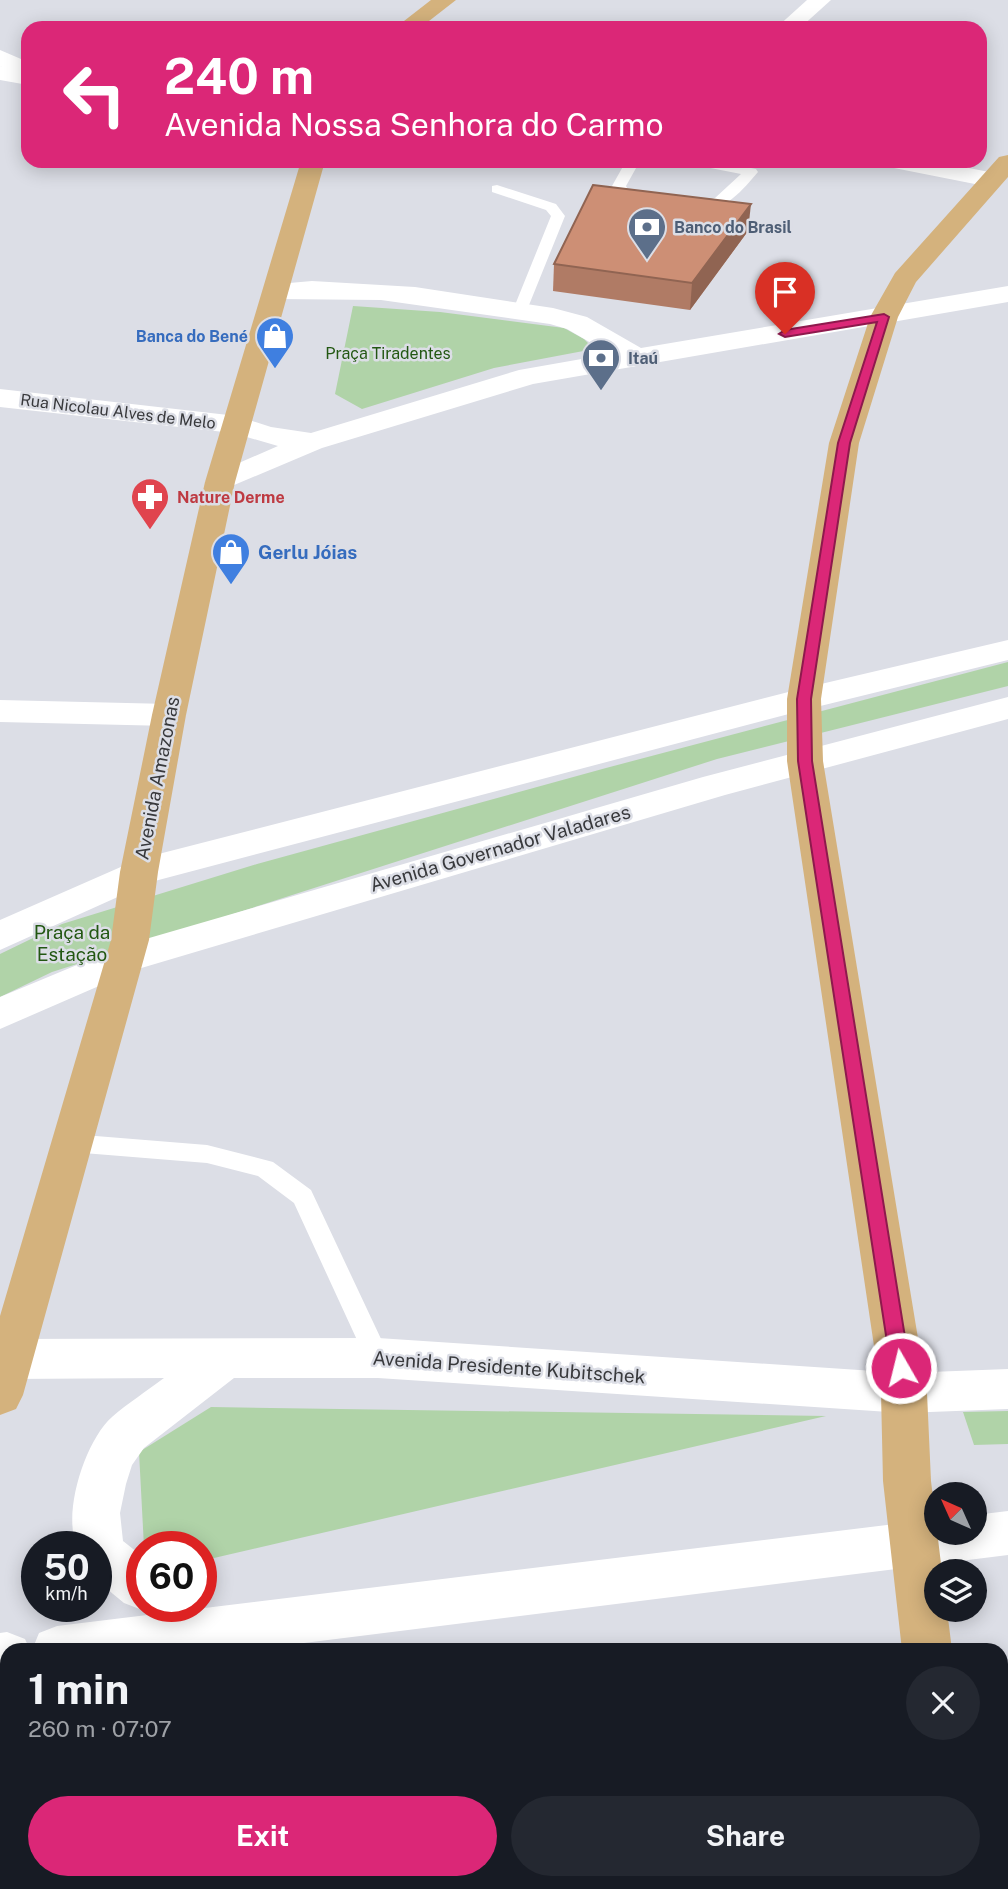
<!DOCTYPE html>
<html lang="en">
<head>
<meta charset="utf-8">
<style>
  :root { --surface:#171b24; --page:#242831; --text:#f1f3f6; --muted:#9ea1a6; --accent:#db2777 }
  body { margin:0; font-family:"Public Sans",sans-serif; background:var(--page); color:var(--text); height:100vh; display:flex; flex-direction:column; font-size:26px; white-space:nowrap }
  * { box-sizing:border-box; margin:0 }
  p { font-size:23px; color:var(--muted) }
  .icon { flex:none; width:38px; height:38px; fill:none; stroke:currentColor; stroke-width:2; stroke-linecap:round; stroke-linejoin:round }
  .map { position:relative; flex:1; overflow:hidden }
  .side { position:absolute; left:0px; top:1643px; width:1008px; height:247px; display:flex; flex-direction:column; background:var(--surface); border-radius:21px 21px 0 0; box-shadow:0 4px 18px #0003 }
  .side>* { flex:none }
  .guide { position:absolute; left:21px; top:21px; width:966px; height:147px; border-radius:21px; box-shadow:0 4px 18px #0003; background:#db2777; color:#fff; overflow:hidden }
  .needle { width:46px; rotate:315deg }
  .tools { position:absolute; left:924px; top:1482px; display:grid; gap:14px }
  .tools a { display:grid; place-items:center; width:63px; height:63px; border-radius:50%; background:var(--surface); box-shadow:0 4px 18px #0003; font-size:35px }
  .speed { position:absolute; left:21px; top:1531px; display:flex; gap:14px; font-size:35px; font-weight:700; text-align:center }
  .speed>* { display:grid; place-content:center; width:91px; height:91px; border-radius:50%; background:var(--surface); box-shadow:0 4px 18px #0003; line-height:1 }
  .speed small { font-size:18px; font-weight:400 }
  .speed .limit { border:10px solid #d22; background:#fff; color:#111 }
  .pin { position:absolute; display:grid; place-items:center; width:60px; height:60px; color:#fff; margin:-72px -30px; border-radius:50% 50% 50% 0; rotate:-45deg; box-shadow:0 0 7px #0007 }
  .pin .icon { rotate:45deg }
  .me { position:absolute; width:77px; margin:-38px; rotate:352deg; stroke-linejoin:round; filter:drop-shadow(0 0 5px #0008) }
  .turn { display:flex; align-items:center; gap:24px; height:147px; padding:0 28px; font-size:32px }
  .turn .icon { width:91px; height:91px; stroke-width:2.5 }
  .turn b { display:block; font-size:49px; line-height:60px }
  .round { display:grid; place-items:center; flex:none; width:74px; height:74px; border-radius:37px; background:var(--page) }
  .summary { display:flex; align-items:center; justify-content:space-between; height:119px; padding:0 28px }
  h1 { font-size:42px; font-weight:700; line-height:52px }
  .cta { display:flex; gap:14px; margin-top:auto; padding:14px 28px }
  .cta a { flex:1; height:80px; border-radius:42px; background:var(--accent); color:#fff; font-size:28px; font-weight:700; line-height:80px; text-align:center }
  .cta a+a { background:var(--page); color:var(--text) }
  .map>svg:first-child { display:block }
</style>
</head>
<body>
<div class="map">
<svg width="1008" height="1889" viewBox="0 0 1008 1889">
  <rect width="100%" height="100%" fill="#dcdee6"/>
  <g fill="#b0d3a8">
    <polygon points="353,306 440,312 564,328 584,339 594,349 494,368 362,409 335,394"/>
    <polygon points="1008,662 1008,686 717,759 52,972 0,997 0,954 62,924 257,864 606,768"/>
    <polygon points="211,1407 826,1416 201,1561 201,1547 144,1547 139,1452"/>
    <polygon points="1008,1411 1008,1444 974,1445 963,1412"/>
  </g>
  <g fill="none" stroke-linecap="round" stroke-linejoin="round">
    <g fill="#fff" fill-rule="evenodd">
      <polygon points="626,161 640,161 626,186 629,192 650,197 650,203 618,198 612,186"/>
      <path d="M688,161H716L756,169L758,172C742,191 720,217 692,211V205L715,198L741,174L690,164Z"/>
      <polygon points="497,185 556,204 565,216 527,310 520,314 513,310 551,216 546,210 492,192 492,186"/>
      <polygon points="71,1134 207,1145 273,1162 311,1190 390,1358 387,1366 378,1369 369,1366 294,1203 258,1176 207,1163 71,1152 63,1149 60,1143 63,1137"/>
    </g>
    <g fill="#fff" fill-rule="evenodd">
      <polygon points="807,0 831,0 800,28 776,28"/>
      <polygon points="0,50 28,62 28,78 0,66"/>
      <polygon points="312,281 415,287 553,308 587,317 641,348 1008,286 1008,302 533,384 322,448 220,491 209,488 205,482 209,476 278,446 233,433 0,407 0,389 237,416 271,427 311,433 519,370 610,354 567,329 550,324 381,300 277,299 267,297 263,291 267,285"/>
      <polygon points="0,700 169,704 181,707 186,715 181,723 169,726 0,722"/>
    </g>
    <g fill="#fff" fill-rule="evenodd">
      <polygon points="0,66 28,71 28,85 0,80"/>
      <polygon points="882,161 934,161 999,174 1003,179 999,184 990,187 894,168 885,166"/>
      <polygon points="1008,640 1008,660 804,710 151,882 0,950 0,920 139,859 804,688"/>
      <polygon points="1008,697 1008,719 725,795 138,969 0,1029 0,997 125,945 703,777"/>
      <path d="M378,1338L904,1373L1008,1369V1409L904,1413L378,1378H234L144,1448L132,1465L126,1484L120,1513L123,1541L142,1556V1606H151L142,1610L124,1603L96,1580V1547H77C62,1513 85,1441 112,1417C128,1403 147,1391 164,1378L9,1379L0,1375V1343L9,1339Z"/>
      <polygon points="1008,1511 1008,1555 248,1650 32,1650 39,1633 57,1626 936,1519 936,1533 975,1533 975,1515"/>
      <polygon points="7,1632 25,1639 30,1650 7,1650 7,1680 0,1681 0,1633"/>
    </g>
    <g fill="#d4b27d" fill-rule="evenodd">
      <polygon points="431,0 456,0 420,28 395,28"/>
      <polygon points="1008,155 1008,177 916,282 898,317 859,443 821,699 823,761 927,1393 931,1481 942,1572 936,1572 936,1610 947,1610 952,1650 902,1650 883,1481 881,1393 787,761 787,699 829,443 870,317 895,273 999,157"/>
      <polygon points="301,161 325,161 235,482 186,715 158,872 149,940 23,1395 16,1409 0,1415 0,1316 111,940 120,872 152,715 205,482"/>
      <polygon points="928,1883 982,1883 984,1889 928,1889"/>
    </g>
  </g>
  <polygon fill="#b07b65" points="748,231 690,310 553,291 554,264"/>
  <polygon fill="#906452" points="751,204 748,231 690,310 692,283"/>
  <polygon fill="#cd8f75" stroke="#906452" stroke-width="2" points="593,185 751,204 692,283 554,264"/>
  <polygon fill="#db2777" stroke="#8e194d" stroke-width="2" points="884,314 889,317 850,443 811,699 812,761 910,1368 907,1373 901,1376 894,1373 891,1368 798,761 797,699 838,443 877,322 785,337 779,334 785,330"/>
  <defs>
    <symbol id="bank-pin" viewBox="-11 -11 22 30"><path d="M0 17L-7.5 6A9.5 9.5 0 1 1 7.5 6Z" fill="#5c6f8a" stroke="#dcdee6"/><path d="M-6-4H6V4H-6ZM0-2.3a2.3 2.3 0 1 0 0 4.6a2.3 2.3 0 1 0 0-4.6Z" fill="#fff"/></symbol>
    <symbol id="shop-pin" viewBox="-11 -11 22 30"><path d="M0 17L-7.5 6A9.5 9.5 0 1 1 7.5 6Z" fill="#3f7fe0" stroke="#dcdee6"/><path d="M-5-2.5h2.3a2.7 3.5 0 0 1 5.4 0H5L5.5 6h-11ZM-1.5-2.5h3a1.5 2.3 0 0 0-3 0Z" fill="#fff"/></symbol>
    <symbol id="pharmacy-pin" viewBox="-11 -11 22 30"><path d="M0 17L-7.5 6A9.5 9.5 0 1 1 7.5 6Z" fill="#e0444e" stroke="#dcdee6"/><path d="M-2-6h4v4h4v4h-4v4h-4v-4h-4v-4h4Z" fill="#fff"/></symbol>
  </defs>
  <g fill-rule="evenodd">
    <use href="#bank-pin" x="625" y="205" width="44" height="60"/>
    <use href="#shop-pin" x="253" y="314" width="44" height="60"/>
    <use href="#bank-pin" x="579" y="336" width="44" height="60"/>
    <use href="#pharmacy-pin" x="128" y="475" width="44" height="60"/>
    <use href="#shop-pin" x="209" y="530" width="44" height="60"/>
  </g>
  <g text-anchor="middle" stroke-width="5" stroke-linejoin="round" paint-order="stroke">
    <g font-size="16" font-weight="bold" fill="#4e5e75" stroke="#dcdee6" text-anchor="start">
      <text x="674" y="233">Banco do Brasil</text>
      <text x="628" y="364">Itaú</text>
    </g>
    <g font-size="16" font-weight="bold" fill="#366cbe" stroke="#dcdee6" text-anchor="end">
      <text x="248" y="342">Banca do Bené</text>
    </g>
    <g font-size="16" fill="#225712" stroke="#dcdee6">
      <text x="388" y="359">Praça Tiradentes</text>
    </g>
    <g font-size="16" fill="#38393c" stroke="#dcdee6">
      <text transform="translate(118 411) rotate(7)" y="6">Rua Nicolau Alves de Melo</text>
    </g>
    <g font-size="16" font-weight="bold" fill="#be3a42" stroke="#dcdee6" text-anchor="start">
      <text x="177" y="503">Nature Derme</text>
    </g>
    <g font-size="19" font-weight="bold" fill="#366cbe" stroke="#dcdee6" text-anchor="start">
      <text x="258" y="559">Gerlu Jóias</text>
    </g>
    <g font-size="19" fill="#38393c" stroke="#dcdee6">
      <text transform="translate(157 778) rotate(-79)" y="7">Avenida Amazonas</text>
      <text transform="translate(500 848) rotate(-16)" y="7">Avenida Governador Valadares</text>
      <text transform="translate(509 1367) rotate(4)" y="7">Avenida Presidente Kubitschek</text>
    </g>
    <g font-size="19" fill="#225712" stroke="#dcdee6">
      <text x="72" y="939">Praça da<tspan x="72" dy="22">Estação</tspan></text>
    </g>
  </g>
</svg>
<div class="tools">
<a><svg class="needle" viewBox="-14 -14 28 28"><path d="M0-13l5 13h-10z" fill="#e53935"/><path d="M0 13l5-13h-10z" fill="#9ea1a6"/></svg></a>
<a><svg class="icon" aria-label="layers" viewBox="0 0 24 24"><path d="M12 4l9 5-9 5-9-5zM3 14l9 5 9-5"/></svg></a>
</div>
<div class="speed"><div>50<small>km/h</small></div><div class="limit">60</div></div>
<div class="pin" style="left:785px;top:334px;background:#d93025"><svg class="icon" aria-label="arrive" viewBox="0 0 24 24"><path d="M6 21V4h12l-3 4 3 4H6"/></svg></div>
<svg class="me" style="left:901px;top:1368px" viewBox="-20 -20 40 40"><circle r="17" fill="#db2777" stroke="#fff" stroke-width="3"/><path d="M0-11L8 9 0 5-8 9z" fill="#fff"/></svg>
<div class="guide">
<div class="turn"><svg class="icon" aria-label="left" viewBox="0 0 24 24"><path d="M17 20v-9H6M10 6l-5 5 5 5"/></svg><div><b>240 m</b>Avenida Nossa Senhora do Carmo</div></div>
</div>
<section class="side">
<div class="summary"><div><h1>1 min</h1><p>260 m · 07:07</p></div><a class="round"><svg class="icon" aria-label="close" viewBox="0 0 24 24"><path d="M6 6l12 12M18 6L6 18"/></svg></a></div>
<div class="cta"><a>Exit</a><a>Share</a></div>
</section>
</div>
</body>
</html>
